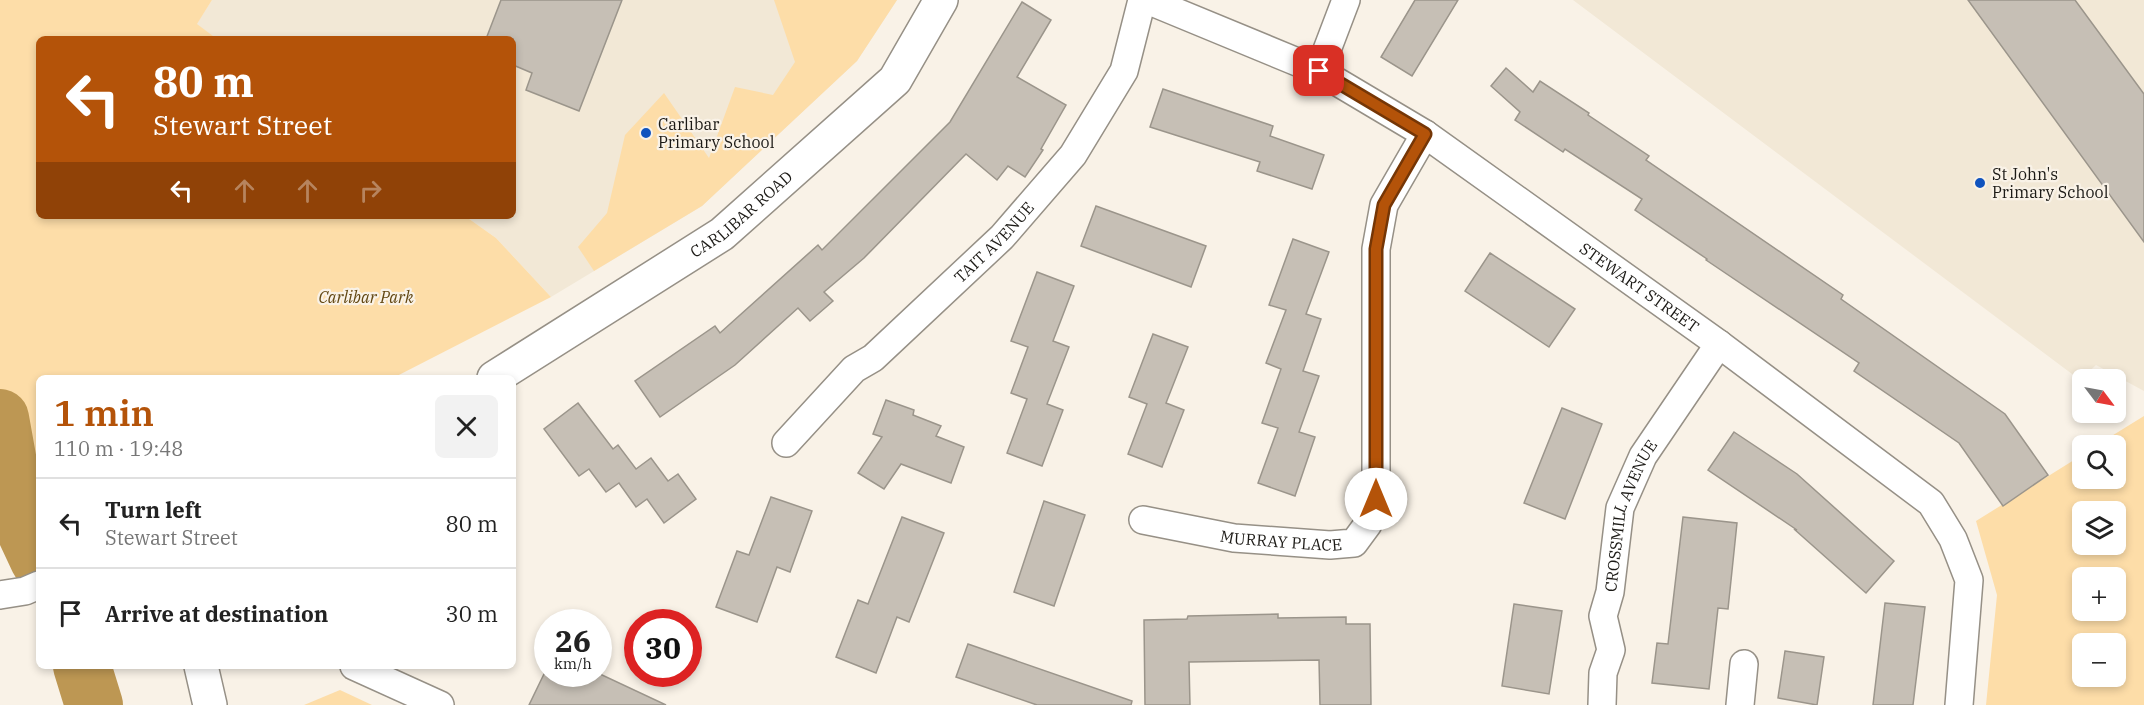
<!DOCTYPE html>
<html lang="en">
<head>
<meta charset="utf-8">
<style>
  :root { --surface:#fff; --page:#f2f2f2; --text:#222; --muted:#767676; --line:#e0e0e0; --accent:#b45309 }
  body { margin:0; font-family:"IBM Plex Serif",serif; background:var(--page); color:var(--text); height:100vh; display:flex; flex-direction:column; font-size:22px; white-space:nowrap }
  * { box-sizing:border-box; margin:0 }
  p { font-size:20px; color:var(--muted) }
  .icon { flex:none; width:33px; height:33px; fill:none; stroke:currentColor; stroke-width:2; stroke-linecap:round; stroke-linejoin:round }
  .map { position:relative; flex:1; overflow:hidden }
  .details { position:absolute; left:36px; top:375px; width:480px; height:294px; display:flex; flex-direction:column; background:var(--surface); border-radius:9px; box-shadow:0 3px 9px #0003 }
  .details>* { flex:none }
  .top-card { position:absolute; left:36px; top:36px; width:480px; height:183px; border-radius:9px; box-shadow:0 3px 9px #0003; background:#b45309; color:#fff; overflow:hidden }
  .needle { width:39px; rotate:122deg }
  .buttons { position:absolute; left:2072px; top:369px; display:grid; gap:12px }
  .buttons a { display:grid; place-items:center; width:54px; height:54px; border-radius:9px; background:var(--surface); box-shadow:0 3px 9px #0003; font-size:30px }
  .speed { position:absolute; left:534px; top:609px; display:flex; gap:12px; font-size:30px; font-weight:700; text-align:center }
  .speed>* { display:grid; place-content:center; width:78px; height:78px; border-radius:50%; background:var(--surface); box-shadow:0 3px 9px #0003; line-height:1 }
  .speed small { font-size:15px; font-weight:400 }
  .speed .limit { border:9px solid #d22; background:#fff; color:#111 }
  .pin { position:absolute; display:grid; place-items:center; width:51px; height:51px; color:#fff; margin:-26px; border-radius:12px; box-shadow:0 3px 9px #0006 }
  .me { position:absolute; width:66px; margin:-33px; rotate:0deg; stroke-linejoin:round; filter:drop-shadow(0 0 4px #0008) }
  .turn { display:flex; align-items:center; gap:21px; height:126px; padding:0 18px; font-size:27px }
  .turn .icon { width:78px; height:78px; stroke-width:2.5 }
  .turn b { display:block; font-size:42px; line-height:51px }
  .lanes { display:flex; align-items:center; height:57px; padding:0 18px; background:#0003; justify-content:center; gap:30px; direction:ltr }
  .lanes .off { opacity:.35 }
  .round { display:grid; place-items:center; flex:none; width:63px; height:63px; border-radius:9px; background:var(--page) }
  .summary { display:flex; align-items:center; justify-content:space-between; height:102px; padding:0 18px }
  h1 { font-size:36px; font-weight:600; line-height:45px; color:var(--accent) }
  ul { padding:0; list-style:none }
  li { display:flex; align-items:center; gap:18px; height:90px; padding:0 18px; border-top:2px solid var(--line) }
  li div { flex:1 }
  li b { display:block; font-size:22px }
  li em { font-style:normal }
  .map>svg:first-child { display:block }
</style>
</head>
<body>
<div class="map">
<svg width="2144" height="705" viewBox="0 0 2144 705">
  <rect width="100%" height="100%" fill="#f9f2e7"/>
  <g fill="#f2e8d6">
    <polygon points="212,0 897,0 857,61 702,206 551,297 496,238 465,216 513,216 513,39 217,39 196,25"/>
    <polygon points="1573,0 2144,0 2144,391 2096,365 2080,380"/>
  </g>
  <g fill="#fddda8" fill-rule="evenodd">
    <polygon points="0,0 212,0 197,24 217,39 39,39 39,216 465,216 496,238 551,297 393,378 39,378 39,533 7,533 0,500"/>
    <polygon points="774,0 897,0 857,61 702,206 594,271 578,247 607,213 625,135 664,93 709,158 735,87 773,95 795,62"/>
    <path d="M2144,416V705H1986L1997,595L1976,521L2082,455V478H2115V446L2097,445ZM2082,512H2115V544H2082ZM2082,578H2115V610H2082ZM2082,644H2115V676H2082Z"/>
    <polygon points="340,690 372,705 304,705"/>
  </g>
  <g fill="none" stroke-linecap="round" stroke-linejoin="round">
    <g stroke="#bd9753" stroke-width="58">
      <polyline points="0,418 17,513 39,560"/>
      <polyline points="82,666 94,705"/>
    </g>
  </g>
  <g fill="#c6bfb5" stroke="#9b958b" stroke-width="1.5">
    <polygon points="501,0 622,0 579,111 526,90 532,73 513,65 513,39 486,39"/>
    <polygon points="1415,0 1458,0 1412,76 1381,57"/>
    <polygon points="1968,0 2075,0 2144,94 2144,242"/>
    <polygon points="1022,2 1051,20 1017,77 1066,105 1041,149 1043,150 1025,177 1008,166 997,180 966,154 864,258 824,292 833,301 810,321 798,308 735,365 660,417 635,381 715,326 720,333 818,245 822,250 950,122"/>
    <polygon points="1506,68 1533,92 1540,81 1589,113 1588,115 1649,156 1646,160 1843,295 1841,299 2005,414 2048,475 2003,506 1959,443 1854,371 1859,363 1706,260 1707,259 1635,210 1642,199 1565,149 1563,152 1515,120 1520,112 1491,86"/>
    <polygon points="1163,89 1273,126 1270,136 1324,155 1312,189 1257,171 1260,162 1150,127"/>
    <polygon points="1096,206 1206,246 1191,287 1081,246"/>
    <polygon points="1293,239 1329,252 1306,314 1321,319 1303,371 1319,376 1299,432 1315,437 1295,496 1258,483 1278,428 1262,423 1281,369 1266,363 1286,310 1269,305"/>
    <polygon points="1490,253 1575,309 1549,347 1465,291"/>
    <polygon points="1037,272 1074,286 1053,341 1069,347 1047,404 1063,410 1042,466 1007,453 1027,399 1011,393 1028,347 1011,341"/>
    <polygon points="1153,334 1188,347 1166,403 1184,410 1162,467 1128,454 1147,404 1129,397"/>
    <polygon points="886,400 914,410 913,415 941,426 936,436 964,447 951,483 901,464 884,489 858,473 882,437 873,434"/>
    <polygon points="578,403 613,449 618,445 636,469 651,458 668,481 678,474 696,499 664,523 647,499 636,507 619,483 606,492 589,469 579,476 544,429"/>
    <polygon points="1562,408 1602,424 1565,519 1524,503"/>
    <polygon points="1734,432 1797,474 1894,561 1866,593 1794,529 1797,530 1708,470"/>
    <polygon points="771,497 812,511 790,572 777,567 757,622 716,607 737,551 749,555"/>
    <polygon points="1044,501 1085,515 1054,606 1014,592"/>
    <polygon points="902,517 944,533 909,622 897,617 876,673 836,657 858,600 868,604"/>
    <polygon points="1683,517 1737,523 1728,609 1718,608 1709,689 1652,683 1657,643 1668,644"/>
    <polygon points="1885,603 1925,607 1913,705 1873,705"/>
    <polygon points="1514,604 1562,611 1549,694 1502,686"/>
    <polygon points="1278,614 1278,618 1346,617 1346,624 1370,624 1371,705 1320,705 1319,660 1189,662 1190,705 1145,705 1144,620 1187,619 1188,616"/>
    <polygon points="968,644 1132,701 1131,705 1037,705 956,677"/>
    <polygon points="1785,651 1824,657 1817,705 1778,698"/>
    <polygon points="544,674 600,674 666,705 529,705"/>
  </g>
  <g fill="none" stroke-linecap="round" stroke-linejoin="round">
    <defs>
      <g id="street">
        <path id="s1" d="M1147,0L1319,71L1425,134L1719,344L1931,503L1953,539L1969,580L1959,705"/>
        <polyline points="1319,71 1346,0"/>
        <path id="s2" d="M786,443L854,369L873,358L1002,237L1073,155L1124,71L1142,0"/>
        <path id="s3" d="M1143,520L1234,538L1330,545L1354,543L1368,524L1376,499V249L1384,205L1425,134"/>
        <polyline points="0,595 25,591 39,585"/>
        <polyline points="354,666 440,705"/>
        <path id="s4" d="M1602,705L1603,673L1611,650L1603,616L1610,592L1620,508L1643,456L1719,344"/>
        <polyline points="1740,705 1744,664"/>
      </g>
      <g id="secondary">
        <path id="s5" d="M494,378L722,234L895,80L941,0"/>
        <polyline points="201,666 210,705"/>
      </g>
    </defs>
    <use href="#street" stroke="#969086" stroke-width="30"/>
    <use href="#secondary" stroke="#969086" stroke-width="36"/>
    <use href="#street" stroke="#fff" stroke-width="27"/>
    <use href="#secondary" stroke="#fff" stroke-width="33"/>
  </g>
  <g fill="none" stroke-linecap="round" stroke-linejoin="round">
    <defs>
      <polyline id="route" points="1319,71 1425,134 1384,205 1376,249 1376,499"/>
    </defs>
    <use href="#route" stroke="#753606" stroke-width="15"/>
    <use href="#route" stroke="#b45309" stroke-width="10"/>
  </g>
  <g fill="#1053be" stroke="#f9f2e7" stroke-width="2">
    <circle cx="646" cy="133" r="6"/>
    <circle cx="1980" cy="183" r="6"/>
  </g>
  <g text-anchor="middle" stroke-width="4.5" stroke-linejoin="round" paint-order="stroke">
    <g font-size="16" fill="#1c1a16" stroke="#f9f2e7" text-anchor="start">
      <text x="658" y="130">Carlibar<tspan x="658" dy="18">Primary School</tspan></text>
      <text x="1992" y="180">St John's<tspan x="1992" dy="18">Primary School</tspan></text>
    </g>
    <g font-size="16" fill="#1c1a16" stroke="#f9f2e7">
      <text dy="6" stroke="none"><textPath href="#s5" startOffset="297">CARLIBAR ROAD</textPath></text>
      <text dy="6" stroke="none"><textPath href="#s2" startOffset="290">TAIT AVENUE</textPath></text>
      <text dy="6" stroke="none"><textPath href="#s1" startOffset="573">STEWART STREET</textPath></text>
      <text dy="6" stroke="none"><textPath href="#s4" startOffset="196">CROSSMILL AVENUE</textPath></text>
      <text dy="6" stroke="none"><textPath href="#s3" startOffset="140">MURRAY PLACE</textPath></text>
    </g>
    <g font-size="16" font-style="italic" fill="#624712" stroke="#f9f2e7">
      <text x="366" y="303">Carlibar Park</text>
    </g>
  </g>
</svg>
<div class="buttons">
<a><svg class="needle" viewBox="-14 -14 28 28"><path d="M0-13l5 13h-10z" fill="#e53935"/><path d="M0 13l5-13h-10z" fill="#767676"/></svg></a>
<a><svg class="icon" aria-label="search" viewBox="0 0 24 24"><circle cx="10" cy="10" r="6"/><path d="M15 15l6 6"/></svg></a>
<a><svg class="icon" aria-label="layers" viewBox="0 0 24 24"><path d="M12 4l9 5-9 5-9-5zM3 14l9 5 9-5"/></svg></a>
<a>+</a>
<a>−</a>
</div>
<div class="speed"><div>26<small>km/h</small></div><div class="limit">30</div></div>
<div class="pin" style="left:1319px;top:71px;background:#d93025"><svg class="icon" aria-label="arrive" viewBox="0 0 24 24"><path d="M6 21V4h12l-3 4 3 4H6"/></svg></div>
<svg class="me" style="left:1376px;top:499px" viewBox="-20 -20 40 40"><circle r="19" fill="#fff"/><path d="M0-13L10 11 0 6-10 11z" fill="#b45309"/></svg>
<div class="top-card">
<div class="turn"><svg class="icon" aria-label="left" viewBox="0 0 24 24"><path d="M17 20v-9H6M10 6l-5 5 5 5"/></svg><div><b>80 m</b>Stewart Street</div></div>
<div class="lanes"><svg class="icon" aria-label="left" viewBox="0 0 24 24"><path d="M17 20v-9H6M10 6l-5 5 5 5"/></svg><svg class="icon off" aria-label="ahead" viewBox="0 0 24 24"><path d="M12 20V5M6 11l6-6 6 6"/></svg><svg class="icon off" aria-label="ahead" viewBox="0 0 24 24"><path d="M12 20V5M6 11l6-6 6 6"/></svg><svg class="icon off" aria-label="right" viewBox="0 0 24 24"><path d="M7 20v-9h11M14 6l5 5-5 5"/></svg></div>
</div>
<section class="details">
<div class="summary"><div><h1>1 min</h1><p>110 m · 19:48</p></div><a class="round"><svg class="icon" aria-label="close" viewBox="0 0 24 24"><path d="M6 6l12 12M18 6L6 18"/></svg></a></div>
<ul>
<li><svg class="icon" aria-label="left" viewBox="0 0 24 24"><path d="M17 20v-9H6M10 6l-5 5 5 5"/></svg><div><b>Turn left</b><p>Stewart Street</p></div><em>80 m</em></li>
<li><svg class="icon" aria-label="arrive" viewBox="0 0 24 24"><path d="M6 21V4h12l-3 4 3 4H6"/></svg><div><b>Arrive at destination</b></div><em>30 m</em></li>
</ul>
</section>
</div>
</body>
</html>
